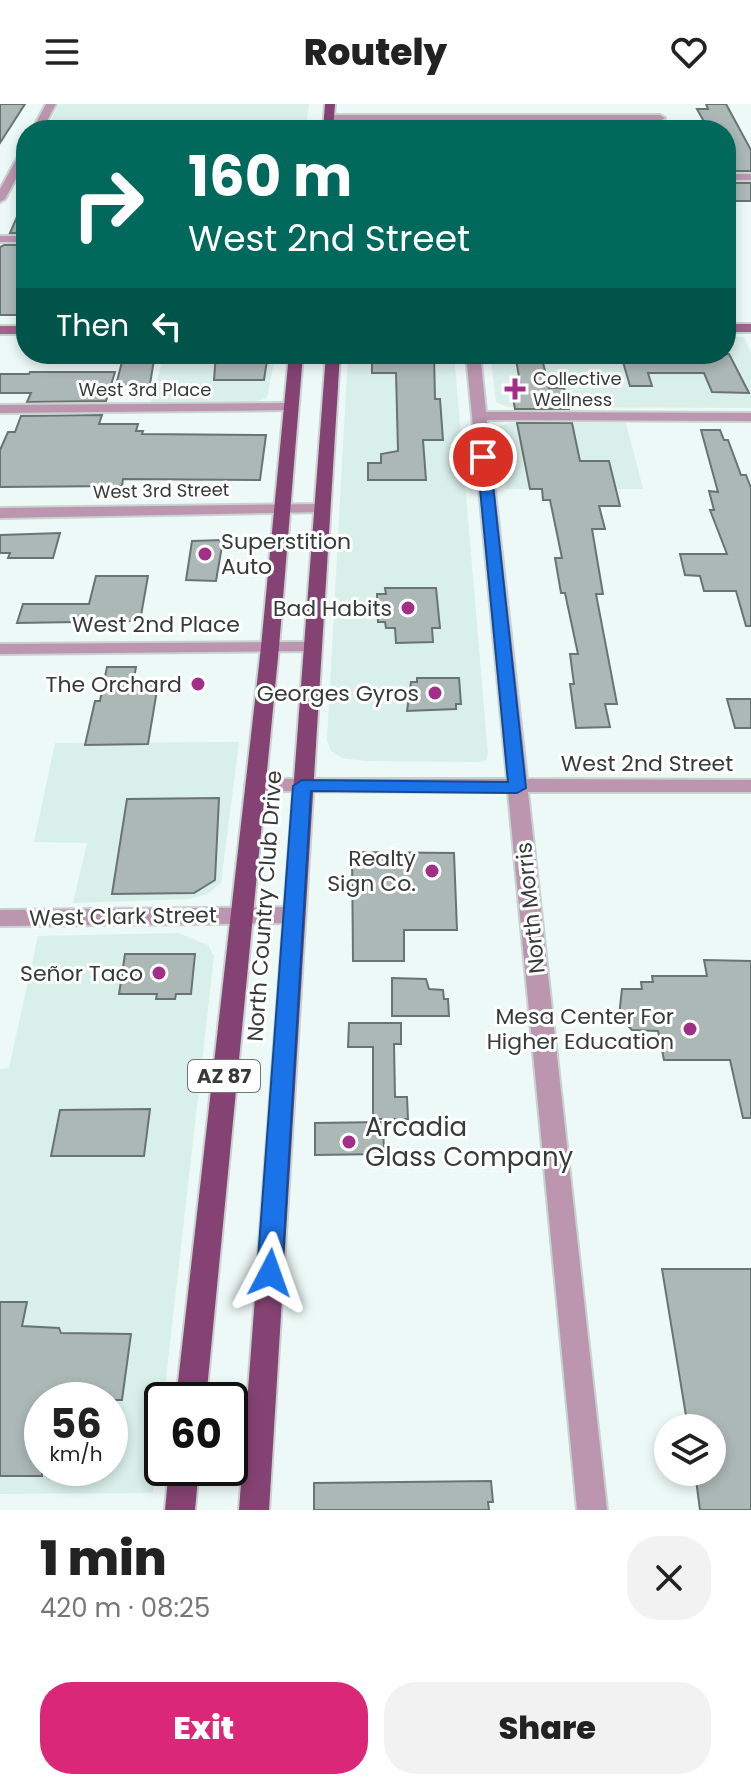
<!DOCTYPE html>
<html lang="en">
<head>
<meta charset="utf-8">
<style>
  :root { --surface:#fff; --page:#f2f2f2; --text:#222; --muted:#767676; --accent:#db2777 }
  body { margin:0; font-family:Poppins,sans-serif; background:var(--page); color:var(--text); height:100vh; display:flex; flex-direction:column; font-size:30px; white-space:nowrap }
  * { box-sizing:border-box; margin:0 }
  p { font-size:26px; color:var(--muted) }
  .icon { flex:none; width:44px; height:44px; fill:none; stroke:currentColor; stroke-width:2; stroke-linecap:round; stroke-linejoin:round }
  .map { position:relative; height:1406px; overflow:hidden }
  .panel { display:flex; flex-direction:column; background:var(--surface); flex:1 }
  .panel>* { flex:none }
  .banner { position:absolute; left:16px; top:16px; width:720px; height:244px; border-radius:32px; box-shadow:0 4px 12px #0003; background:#00695c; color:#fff; overflow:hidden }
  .controls { position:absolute; left:654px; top:1310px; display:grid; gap:16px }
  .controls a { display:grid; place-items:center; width:72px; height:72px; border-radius:50%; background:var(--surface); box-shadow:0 4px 12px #0003; font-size:40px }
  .speed { position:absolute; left:24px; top:1278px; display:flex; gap:16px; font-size:40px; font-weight:700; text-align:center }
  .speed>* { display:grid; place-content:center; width:104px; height:104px; border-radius:50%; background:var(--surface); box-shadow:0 4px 12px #0003; line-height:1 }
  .speed small { font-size:20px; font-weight:400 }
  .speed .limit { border:4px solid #111; border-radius:12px; background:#fff; color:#111 }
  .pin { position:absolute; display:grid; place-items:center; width:68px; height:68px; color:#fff; margin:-34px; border:4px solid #fff; border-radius:50%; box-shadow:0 2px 8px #0007 }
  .me { position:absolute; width:88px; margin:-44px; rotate:4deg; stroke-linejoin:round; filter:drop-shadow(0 0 6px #0008) }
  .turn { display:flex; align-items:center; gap:28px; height:168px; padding:0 40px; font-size:36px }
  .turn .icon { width:104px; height:104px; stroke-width:2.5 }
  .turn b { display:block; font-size:56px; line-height:68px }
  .then { display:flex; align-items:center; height:76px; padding:0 40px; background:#0003; gap:16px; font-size:30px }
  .round { display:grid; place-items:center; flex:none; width:84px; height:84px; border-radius:32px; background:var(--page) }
  .overview { display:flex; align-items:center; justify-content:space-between; height:136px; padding:0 40px }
  h1 { font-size:48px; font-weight:800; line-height:60px }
  .primary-button { display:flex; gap:16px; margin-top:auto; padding:16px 40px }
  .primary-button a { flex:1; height:92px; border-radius:32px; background:var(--accent); color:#fff; font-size:32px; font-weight:800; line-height:92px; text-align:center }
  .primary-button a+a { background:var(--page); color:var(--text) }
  header { display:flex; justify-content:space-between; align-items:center; height:104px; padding:0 40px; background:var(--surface); font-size:36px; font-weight:800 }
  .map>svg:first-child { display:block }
</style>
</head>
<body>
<header><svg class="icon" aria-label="menu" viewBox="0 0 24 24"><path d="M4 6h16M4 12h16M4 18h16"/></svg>Routely<svg class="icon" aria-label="heart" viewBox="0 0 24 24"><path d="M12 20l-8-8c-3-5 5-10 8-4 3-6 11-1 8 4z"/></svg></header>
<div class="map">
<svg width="751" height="1406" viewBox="0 0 751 1406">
  <rect width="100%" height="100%" fill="#edf9f6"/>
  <g fill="#d9efea" fill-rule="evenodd">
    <polygon points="59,0 309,0 306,23 294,25 46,26"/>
    <polygon points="726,233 744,233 751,249 751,304 509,303 496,298 490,250 726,250"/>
    <polygon points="164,250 280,250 273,263 267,294 257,297 151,298"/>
    <polygon points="348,250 454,250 488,650 486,656 480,658 365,657 342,654 331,647 327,636"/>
    <polygon points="508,319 626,319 643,385 506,385 500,327 500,322"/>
    <polygon points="239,638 221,779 207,790 189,795 73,799 87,739 34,738 55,639"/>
    <path d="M178,829L208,841L214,852L153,1389L0,1390V965L9,964L38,832ZM42,1296H110V1364H42Z"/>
  </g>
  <polygon fill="#e5c1d9" points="368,16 666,16 671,26 351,26 354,17"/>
  <g fill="#acb8b6" stroke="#697472" stroke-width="2">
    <polygon points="0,0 25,0 0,39"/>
    <polygon points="706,0 726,0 751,46 751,67 726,67 726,26 708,25 697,5 708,5"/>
    <rect x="726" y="79" width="25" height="18"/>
    <polygon points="26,92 26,129 10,129"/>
    <polygon points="4,141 26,141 26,211 0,211 0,143"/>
    <polygon points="124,250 155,250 150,280 116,281"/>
    <polygon points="216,250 268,250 264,276 214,276"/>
    <polygon points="372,250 434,250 435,295 440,295 443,336 423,336 426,376 368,376 368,359 381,359 381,350 398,347 396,269 372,269"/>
    <polygon points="515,250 541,250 549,284 564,284 569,305 515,305 511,284 521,284"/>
    <polygon points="729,250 749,289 712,288 704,269 648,269 652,282 630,282 621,251"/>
    <polygon points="30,268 115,268 106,297 27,298 31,289 0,289 0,270 29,270"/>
    <polygon points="102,311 99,320 138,320 136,327 143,327 142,330 266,331 260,376 123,375 122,382 0,383 0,346 8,328 15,328 21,312"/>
    <polygon points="517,319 572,319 580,357 609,357 620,402 599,402 605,425 592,425 603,490 596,490 617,600 605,600 610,623 576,624 570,580 574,580 570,550 578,550 565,489 561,489 555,454 562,454 550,396 543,396 542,385 530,385"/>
    <polygon points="701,326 720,326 724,336 728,336 741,371 746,371 751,384 751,522 746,522 736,487 704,487 700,472 685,471 680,450 727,450 710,406 714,406 709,387 718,388"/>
    <polygon points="60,429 53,454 8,454 10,449 0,449 0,431"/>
    <polygon points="223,436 216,477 186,476 192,437"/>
    <polygon points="96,472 148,472 140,517 17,519 23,500 89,500"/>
    <polygon points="385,484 436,484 440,524 432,524 433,538 396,539 395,524 386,524 385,518 378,518 377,490 386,490"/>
    <polygon points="107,563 136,563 133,580 158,580 148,640 85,641 95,597 100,597"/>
    <polygon points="417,574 459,574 461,600 456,600 456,605 407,607 411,578 417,578"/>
    <polygon points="727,595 751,595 751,624 735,624"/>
    <polygon points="219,694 215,776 194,789 112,790 127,695"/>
    <polygon points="352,748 454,749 457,826 404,826 404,857 353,857"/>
    <polygon points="125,850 195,850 191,890 176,890 175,895 156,895 157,890 119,890"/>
    <polygon points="704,856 751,857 751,1014 743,1014 730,956 664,956 658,927 632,926 619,912 622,885 642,885 641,878 653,878 652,872 707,872"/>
    <polygon points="392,874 426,875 429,885 443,886 444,895 448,895 449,912 392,912"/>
    <polygon points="349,919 401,919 401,940 394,940 395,993 407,993 408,1015 373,1015 373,943 348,943"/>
    <polygon points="150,1005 144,1052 51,1052 60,1006"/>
    <polygon points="383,1018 384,1050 315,1051 315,1019"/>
    <polygon points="662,1165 751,1165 751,1406 700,1406 695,1368 712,1368 712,1324 688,1324"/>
    <polygon points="0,1198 27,1198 22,1222 59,1224 61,1229 131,1230 122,1296 42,1296 42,1372 0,1372"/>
    <polygon points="491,1377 493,1398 488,1398 489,1406 314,1406 314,1379"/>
  </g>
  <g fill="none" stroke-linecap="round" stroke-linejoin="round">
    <defs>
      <g id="street">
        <polygon points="46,0 56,0 42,26 32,26"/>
        <polygon points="326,11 660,11 665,14 660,17 329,16"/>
        <polygon points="26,44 26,56 5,95 0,98 0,85 21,47"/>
        <rect x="726" y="70" width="25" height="6"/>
        <rect x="0" y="132" width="26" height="6"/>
        <polygon points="466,250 480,250 486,308 751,309 751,317 487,316 527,675 751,676 751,688 528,688 607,1406 577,1406 508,688 255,687 245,681 255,675 507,675"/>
        <polygon points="290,299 297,303 295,306 0,309 0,301"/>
        <polygon points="322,400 327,402 327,408 0,414 0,404"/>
        <polygon points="311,538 320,543 317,547 0,550 0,540"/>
        <polygon points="293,803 301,806 304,811 301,816 293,819 0,822 0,806"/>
      </g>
      <g id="secondary">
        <rect x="726" y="220" width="25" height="8"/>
        <rect x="0" y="222" width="26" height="8"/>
      </g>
      <g id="primary">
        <polygon points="325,0 335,0 333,26 323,26"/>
        <polygon points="289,250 303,250 279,543 206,1296 176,1296 261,543"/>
        <polygon points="326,250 340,250 269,1406 239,1406"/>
        <polygon points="169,1364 199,1364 195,1406 165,1406"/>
      </g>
    </defs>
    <use href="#street" stroke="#c8d3d0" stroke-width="4"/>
    <use href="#secondary" stroke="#c8d3d0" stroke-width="4"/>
    <use href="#primary" stroke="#c8d3d0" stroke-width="4"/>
    <use href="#street" fill="#bc95af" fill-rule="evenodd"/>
    <use href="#secondary" fill="#9d658c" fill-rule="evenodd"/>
    <use href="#primary" fill="#854373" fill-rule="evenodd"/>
  </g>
  <polygon fill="#1a73e8" stroke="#114b97" stroke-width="2" points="483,349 490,353 526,684 517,689 311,687 282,1169 279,1176 270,1180 261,1176 257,1169 293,682 302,676 508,678 477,353"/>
  <g fill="#a22e88" stroke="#fff" stroke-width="3">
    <path d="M511 273h8v8h8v8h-8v8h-8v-8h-8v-8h8z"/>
    <circle cx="205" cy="450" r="8"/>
    <circle cx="408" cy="504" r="8"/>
    <circle cx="198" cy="580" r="8"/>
    <circle cx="435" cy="589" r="8"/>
    <circle cx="432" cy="767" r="8"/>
    <circle cx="159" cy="869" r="8"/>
    <circle cx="690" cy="925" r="8"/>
    <circle cx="349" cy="1038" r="8"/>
  </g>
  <g text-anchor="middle" stroke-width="6" stroke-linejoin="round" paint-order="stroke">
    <g font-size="18" fill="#363a39" stroke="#fff" text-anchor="start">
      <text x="533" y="281">Collective<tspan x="533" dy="21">Wellness</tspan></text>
    </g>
    <g font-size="18" fill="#363a39" stroke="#fff">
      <text x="145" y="292">West 3rd Place</text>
      <text transform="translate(161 387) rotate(-1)" y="6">West 3rd Street</text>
    </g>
    <rect fill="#fff" stroke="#727574" stroke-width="2" x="188" y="956" width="72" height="32" rx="6"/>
    <g font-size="20" font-weight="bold" fill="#363a39">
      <text x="224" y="979">AZ 87</text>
    </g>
    <g font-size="22" fill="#363a39" stroke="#fff" text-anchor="end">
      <text x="221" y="445" text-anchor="start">Superstition<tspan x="221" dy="25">Auto</tspan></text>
      <text x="392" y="512">Bad Habits</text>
      <text x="182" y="588">The Orchard</text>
      <text x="419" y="597">Georges Gyros</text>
      <text x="416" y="762">Realty<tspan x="416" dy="25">Sign Co.</tspan></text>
      <text x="143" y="877">Señor Taco</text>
      <text x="674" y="920">Mesa Center For<tspan x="674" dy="25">Higher Education</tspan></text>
    </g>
    <g font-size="22" fill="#363a39" stroke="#fff">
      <text x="156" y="528">West 2nd Place</text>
      <text x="647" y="667">West 2nd Street</text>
      <text transform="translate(264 802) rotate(-86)" y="8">North Country Club Drive</text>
      <text transform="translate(530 804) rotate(-96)" y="8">North Morris</text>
      <text transform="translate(123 812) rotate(-1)" y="8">West Clark Street</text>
    </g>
    <g font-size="26" fill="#363a39" stroke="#fff" text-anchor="start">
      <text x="365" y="1032">Arcadia<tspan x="365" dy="30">Glass Company</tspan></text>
    </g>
  </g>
</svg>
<div class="controls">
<a><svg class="icon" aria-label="layers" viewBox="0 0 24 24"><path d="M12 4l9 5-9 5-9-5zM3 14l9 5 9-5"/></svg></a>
</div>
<div class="speed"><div>56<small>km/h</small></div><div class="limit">60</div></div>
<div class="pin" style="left:483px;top:353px;background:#d93025"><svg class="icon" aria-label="arrive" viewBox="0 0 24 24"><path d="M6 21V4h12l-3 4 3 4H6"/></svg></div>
<svg class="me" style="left:270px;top:1169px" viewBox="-20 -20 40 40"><path d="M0-17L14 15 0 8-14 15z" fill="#1a73e8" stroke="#fff" stroke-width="4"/></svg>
<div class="banner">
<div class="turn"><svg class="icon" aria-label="right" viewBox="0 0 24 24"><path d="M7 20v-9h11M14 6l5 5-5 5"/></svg><div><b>160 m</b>West 2nd Street</div></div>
<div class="then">Then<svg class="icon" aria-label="left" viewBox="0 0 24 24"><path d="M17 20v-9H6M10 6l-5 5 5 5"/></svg></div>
</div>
</div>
<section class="panel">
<div class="overview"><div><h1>1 min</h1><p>420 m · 08:25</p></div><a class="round"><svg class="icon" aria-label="close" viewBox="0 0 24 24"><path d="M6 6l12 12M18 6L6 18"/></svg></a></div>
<div class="primary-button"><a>Exit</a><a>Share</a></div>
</section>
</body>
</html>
